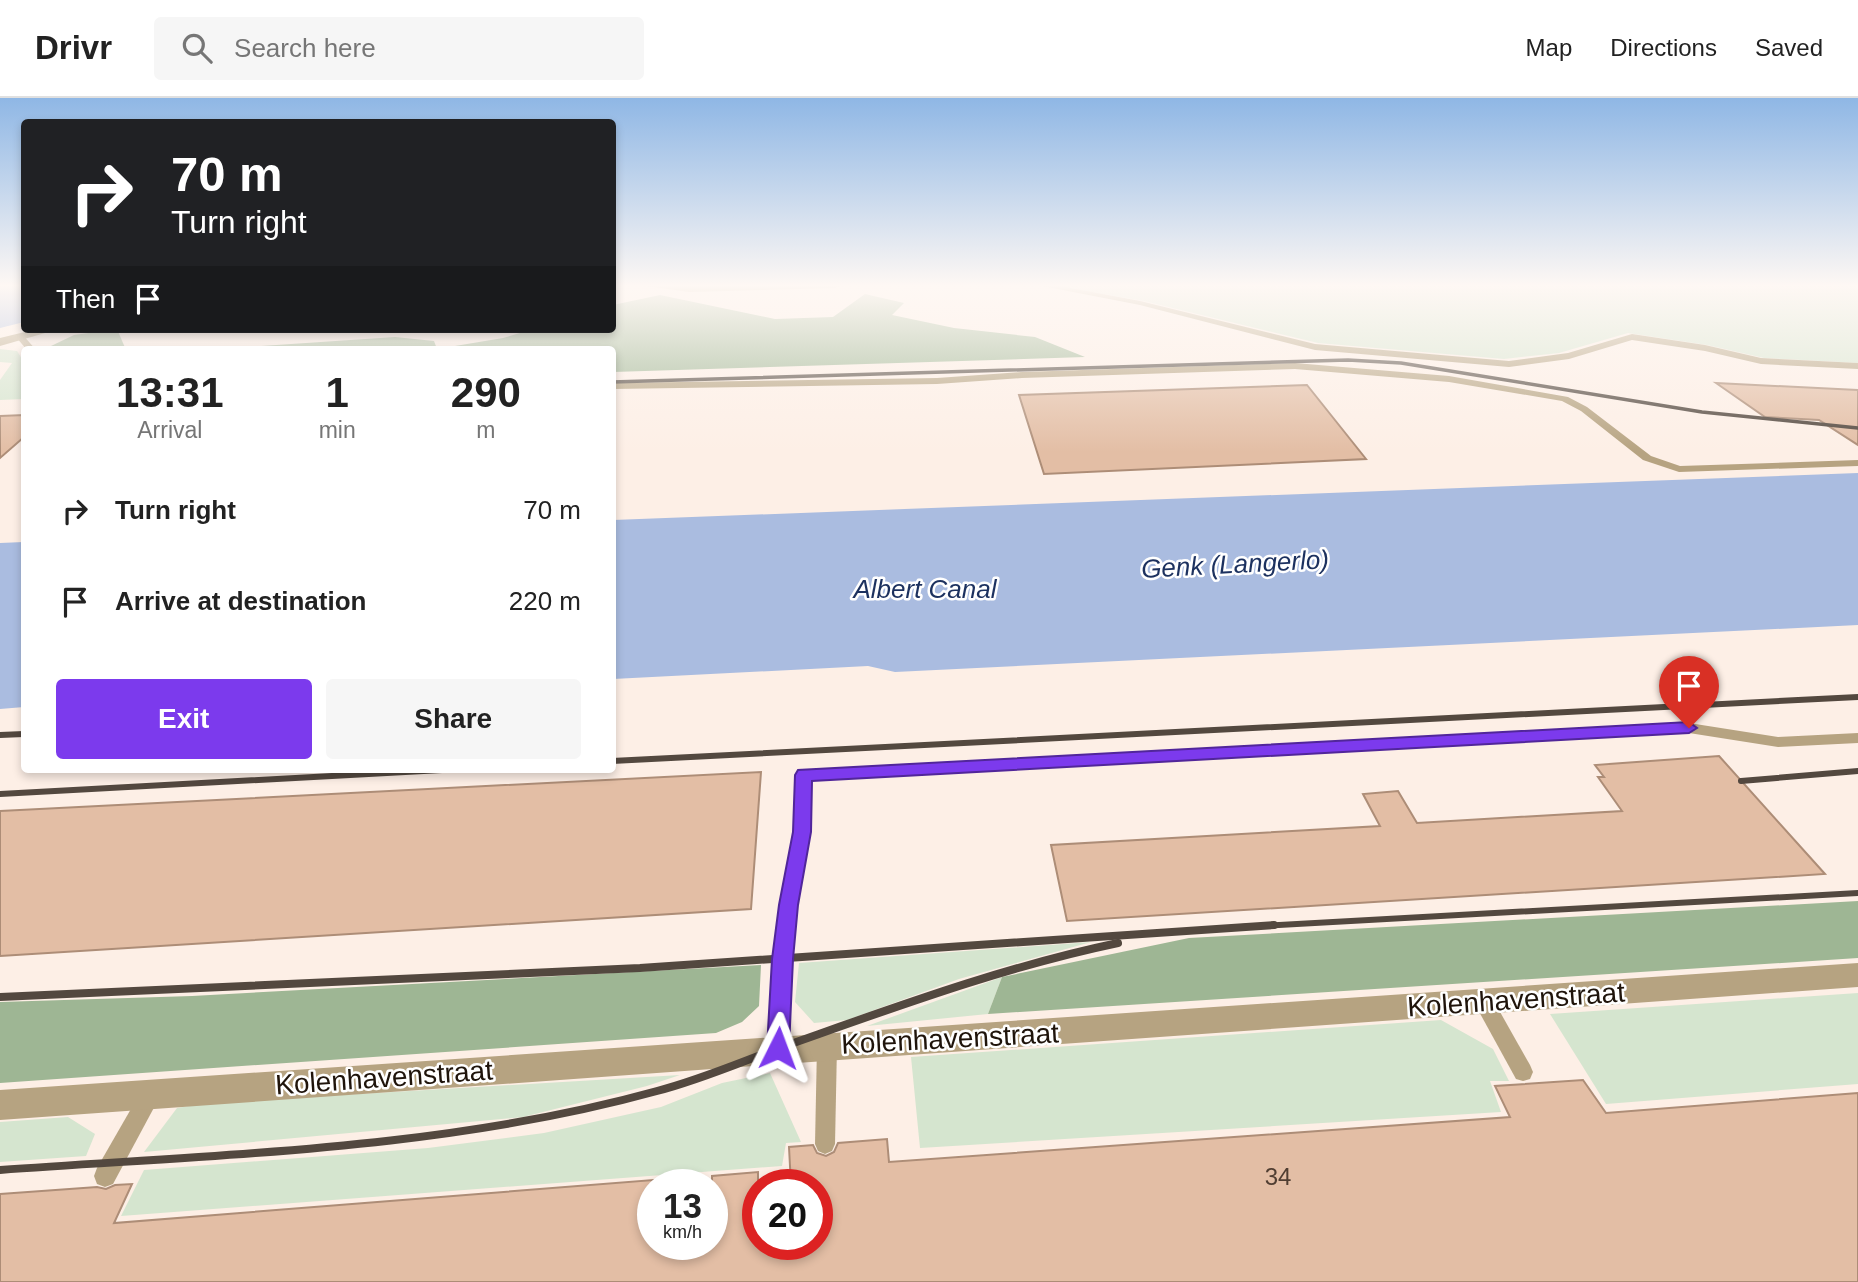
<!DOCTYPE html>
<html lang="en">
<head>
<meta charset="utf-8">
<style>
  :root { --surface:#fff; --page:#f6f6f6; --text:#222; --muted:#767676; --line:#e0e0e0; --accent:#7c3aed }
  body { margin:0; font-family:Helvetica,sans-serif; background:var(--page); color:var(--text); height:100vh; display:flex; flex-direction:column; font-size:26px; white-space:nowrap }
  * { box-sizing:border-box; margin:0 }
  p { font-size:23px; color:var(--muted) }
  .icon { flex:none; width:38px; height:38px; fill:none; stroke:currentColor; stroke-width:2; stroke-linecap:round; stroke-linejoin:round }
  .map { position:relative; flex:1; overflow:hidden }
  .side { position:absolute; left:21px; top:248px; width:595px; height:427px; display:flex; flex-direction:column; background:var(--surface); border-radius:7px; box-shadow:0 4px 10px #0003 }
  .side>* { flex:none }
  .banner { position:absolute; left:21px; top:21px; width:595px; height:214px; border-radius:7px; box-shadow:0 4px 10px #0003; background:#202124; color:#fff; overflow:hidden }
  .speed { position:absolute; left:637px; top:1071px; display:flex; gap:14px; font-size:35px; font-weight:700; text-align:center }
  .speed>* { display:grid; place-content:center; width:91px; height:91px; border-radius:50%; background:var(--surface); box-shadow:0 4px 10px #0003; line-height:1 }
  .speed small { font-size:18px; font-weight:400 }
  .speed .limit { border:10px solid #d22; background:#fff; color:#111 }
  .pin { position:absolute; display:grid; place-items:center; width:60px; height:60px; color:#fff; margin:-72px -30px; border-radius:50% 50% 50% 0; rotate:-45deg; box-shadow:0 0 7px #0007 }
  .pin .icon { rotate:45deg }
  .me { position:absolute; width:77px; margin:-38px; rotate:3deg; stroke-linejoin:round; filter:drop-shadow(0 0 5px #0008) }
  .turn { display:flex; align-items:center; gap:24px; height:147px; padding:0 35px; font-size:32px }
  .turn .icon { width:91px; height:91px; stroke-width:2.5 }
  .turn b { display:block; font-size:49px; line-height:60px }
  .then { display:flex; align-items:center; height:66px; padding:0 35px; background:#0003; gap:14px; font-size:26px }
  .eta { display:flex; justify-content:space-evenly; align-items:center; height:119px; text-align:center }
  .eta b { font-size:42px; font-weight:600; line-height:49px }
  .action { display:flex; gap:14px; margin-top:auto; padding:14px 35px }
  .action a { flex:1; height:80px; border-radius:7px; background:var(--accent); color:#fff; font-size:28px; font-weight:600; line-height:80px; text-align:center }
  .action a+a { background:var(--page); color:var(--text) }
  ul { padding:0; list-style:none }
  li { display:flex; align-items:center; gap:21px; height:91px; padding:0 35px }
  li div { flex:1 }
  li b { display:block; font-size:26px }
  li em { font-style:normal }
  header { display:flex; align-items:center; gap:42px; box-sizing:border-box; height:98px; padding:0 35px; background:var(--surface); border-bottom:2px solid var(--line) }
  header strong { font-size:33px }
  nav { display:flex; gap:38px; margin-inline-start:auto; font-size:24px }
  .search { width:490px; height:63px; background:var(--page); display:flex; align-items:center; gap:18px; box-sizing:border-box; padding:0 24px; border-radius:7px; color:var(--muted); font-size:26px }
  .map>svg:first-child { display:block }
</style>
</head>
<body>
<header>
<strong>Drivr</strong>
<div class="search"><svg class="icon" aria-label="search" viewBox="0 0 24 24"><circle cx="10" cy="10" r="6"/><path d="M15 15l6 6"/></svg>Search here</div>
<nav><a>Map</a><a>Directions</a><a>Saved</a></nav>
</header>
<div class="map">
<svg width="1858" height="1184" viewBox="0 0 1858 1184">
  <rect width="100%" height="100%" fill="#fdefe6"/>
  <g fill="#d5e5cf">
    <polygon points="1057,188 1858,188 1858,265 1764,260 1707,247 1628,235 1559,255 1504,261 1318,245 1144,203"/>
    <polygon points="0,251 17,253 24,264 24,301 0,302 0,282 12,265 0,264"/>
    <polygon points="1091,844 959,881 847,922 814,925 795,904 799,865"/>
    <polygon points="1002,879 988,916 867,928"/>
    <polygon points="1858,895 1858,986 1606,1006 1550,916"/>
    <polygon points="1441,922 1493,951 1509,983 1490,983 1501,1014 920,1050 911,959"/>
    <polygon points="770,975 801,1044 786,1045 782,1068 121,1118 144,1072 428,1050 544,1035 661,1009 722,985"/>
    <polygon points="680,977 647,988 523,1019 144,1054 177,1010 207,1005"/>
    <polygon points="68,1019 95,1036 86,1058 0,1064 0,1024"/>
  </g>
  <g fill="#9eb694">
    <polygon points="865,196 904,205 892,217 954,230 1035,239 1085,259 613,274 612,252 201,252 395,239 434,243 437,251 503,240 533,231 612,231 613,207 660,197 775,221 833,219"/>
    <polygon points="117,231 126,252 56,252 51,248 74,237"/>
    <polygon points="1858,803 1858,860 988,916 1002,879 1189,840"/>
    <polygon points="761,867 759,908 742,924 716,935 0,985 0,904 192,898"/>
  </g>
  <g fill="#aabce0">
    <polygon points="0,188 24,188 24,224 0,230"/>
    <polygon points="1858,375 1858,527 895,574 868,568 613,581 613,422"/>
    <polygon points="24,444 24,609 0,611 0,445"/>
  </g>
  <g fill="#e3bea5" stroke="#ad8d77" stroke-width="2">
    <polygon points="1716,285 1858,292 1858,347 1819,322 1765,319"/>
    <polygon points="1307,287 1366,361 1044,376 1019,297"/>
    <polygon points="24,317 24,339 0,360 0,318"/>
    <polygon points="1719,658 1825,776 1067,823 1051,747 1380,728 1363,696 1398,693 1417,725 1622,713 1598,679 1604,679 1595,667"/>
    <polygon points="761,674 751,811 0,858 0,713"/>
    <polygon points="1583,982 1606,1015 1858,995 1858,1184 0,1184 0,1096 97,1089 106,1091 115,1087 132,1086 114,1125 653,1082 653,1146 712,1146 712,1078 758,1074 758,1146 817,1146 817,1087 791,1087 789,1049 813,1047 817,1055 826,1058 834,1054 838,1045 887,1041 889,1064 1510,1019 1495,988"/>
  </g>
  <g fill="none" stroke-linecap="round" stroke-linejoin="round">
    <polyline stroke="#b6a9a0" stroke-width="2.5" stroke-dasharray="2.5 2.5" stroke-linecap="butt" points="69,234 80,231"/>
    <g fill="#b6a381" fill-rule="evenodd">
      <polygon points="646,188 839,188 835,190 689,194"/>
      <polygon points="1042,188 1060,188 1140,203 1315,246 1509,263 1568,255 1632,236 1705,247 1761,260 1858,265 1858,271 1761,266 1705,253 1632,242 1569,261 1509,269 1315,252 1140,207"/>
      <polygon points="17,237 23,237 36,252 27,252 16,239"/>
      <polygon points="1295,265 1449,278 1568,299 1587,309 1651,358 1680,368 1858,362 1858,368 1679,374 1643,362 1581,313 1562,303 1449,284 1295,271 1022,280 937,286 612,291 612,285 937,280 1022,274"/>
      <polygon points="1689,625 1778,639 1858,635 1858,645 1778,649 1689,635 812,682 810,734 797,807 791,861 788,950 785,956 778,959 771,956 768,950 773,861 779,807 794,734 796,677 799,673"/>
      <polygon points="1484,896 1491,898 1530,967 1533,974 1530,981 1523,983 1516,981 1477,910 1475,904 1477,898"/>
      <polygon points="827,939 834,942 837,948 835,1046 832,1053 825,1056 818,1053 815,1046 817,948 820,942"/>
      <polygon points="150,987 157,990 160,997 157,1004 113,1086 105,1089 97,1086 94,1078 97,1070 143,990"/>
    </g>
    <g fill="#b6a381" fill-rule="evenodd">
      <polygon points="37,231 59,231 0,248 0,240"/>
      <polygon points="1858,865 1858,889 0,1022 0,992"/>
    </g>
    <polyline stroke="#53483f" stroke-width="3.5" points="612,284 1348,262 1401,265 1702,314 1858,330"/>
    <g stroke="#53483f" stroke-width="6">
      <polyline points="0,637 24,636"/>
      <polyline points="612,663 1858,599"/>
      <polyline points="1741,683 1858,673"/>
      <polyline points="0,696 442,672"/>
      <polyline points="1241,829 1858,795"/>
    </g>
    <g stroke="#53483f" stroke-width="8">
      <polyline points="0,899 640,870 1274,827"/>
      <path d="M0,1072C220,1056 444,1052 657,993C700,982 741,964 782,949C893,910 1003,869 1118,845"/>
    </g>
  </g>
  <linearGradient id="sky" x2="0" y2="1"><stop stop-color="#8fb7e5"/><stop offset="0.53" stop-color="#fef8f4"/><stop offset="1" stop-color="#fef8f4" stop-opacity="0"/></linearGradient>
  <rect width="1858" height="354" fill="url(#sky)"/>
  <polygon fill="#7c3aed" stroke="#51269a" stroke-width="2" points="1689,624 1697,630 1689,635 812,683 811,734 798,807 793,861 789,950 786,958 778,961 770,958 767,950 772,861 779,807 793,734 795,677 798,672"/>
  <g text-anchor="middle" stroke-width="5" stroke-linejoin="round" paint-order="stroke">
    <g font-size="24" fill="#503e32">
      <text x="1278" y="1087">34</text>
    </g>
    <g font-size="26" font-style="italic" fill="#1c315f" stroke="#fff">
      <text transform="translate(1235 466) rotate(-3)" y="9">Genk (Langerlo)</text>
      <text x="925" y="500">Albert Canal</text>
    </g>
    <g font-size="28" fill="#1f140b" stroke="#fff">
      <text transform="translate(1516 901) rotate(-4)" y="10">Kolenhavenstraat</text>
      <text transform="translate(950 940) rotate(-3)" y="10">Kolenhavenstraat</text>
      <text transform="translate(384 979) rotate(-4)" y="10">Kolenhavenstraat</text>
    </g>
  </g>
</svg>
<div class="speed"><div>13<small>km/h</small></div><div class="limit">20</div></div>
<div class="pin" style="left:1689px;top:630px;background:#d93025"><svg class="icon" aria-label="arrive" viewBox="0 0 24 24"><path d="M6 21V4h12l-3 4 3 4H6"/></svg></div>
<svg class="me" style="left:778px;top:950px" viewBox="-20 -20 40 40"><path d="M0-17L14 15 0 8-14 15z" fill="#7c3aed" stroke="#fff" stroke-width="4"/></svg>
<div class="banner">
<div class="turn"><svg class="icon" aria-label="right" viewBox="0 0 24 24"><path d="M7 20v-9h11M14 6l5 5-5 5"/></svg><div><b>70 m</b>Turn right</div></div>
<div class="then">Then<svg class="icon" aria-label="arrive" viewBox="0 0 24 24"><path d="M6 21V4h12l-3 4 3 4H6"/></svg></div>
</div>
<section class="side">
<div class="eta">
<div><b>13:31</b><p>Arrival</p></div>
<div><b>1</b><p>min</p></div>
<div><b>290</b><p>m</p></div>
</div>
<ul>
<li><svg class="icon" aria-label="right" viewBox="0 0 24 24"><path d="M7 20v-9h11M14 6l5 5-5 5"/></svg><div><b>Turn right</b></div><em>70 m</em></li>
<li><svg class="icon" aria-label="arrive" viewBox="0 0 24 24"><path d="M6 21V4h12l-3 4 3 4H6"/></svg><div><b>Arrive at destination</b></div><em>220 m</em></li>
</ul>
<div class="action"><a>Exit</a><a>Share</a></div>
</section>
</div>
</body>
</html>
